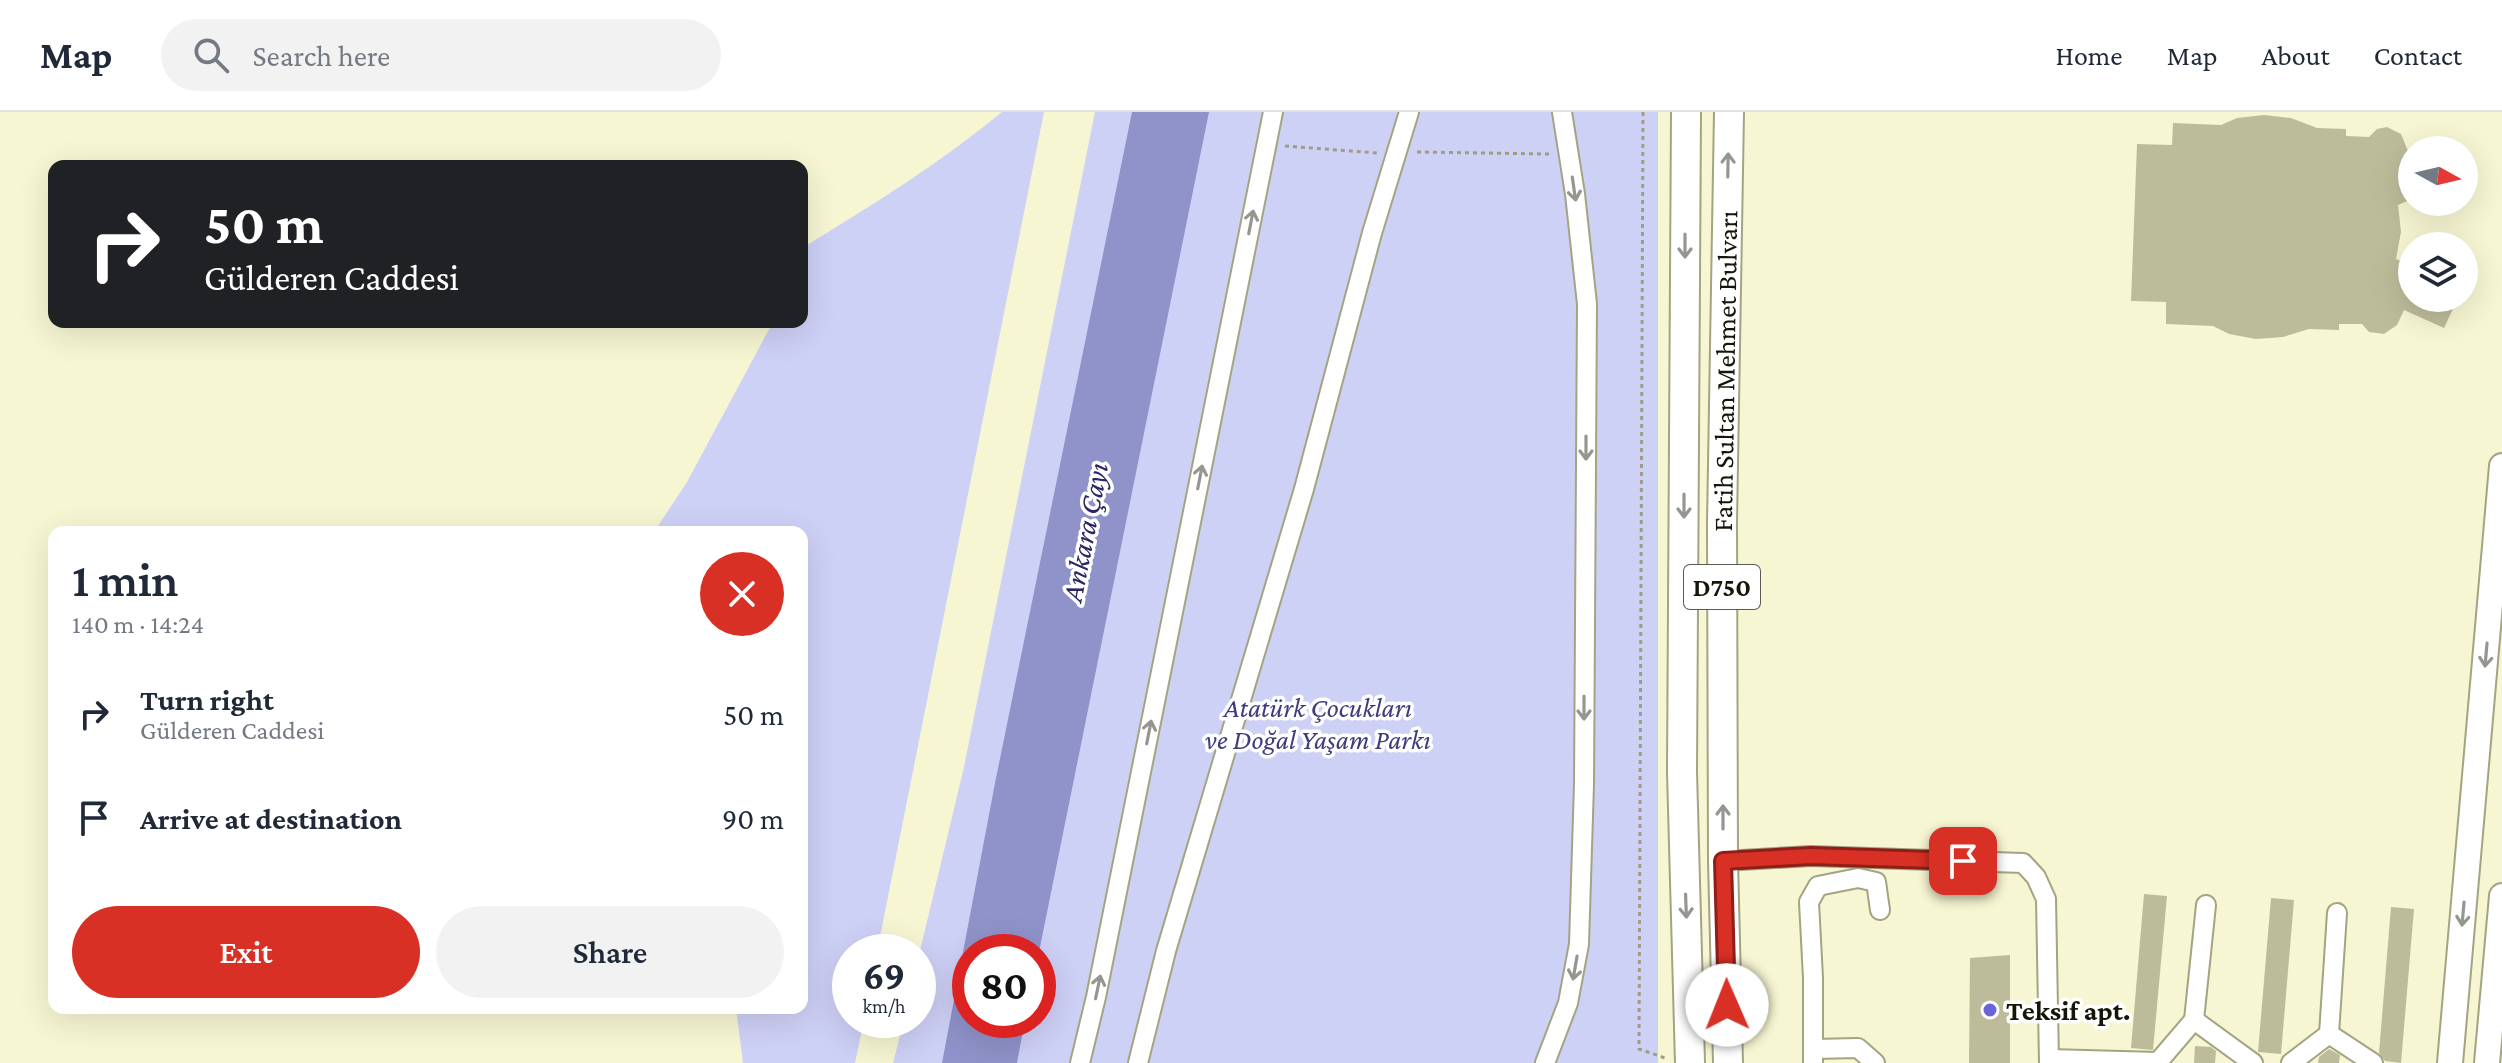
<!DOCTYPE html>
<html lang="en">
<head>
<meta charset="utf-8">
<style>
  :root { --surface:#fff; --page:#f2f2f3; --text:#1f2937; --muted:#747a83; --line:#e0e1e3; --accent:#d93025 }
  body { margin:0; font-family:"Crimson Pro",serif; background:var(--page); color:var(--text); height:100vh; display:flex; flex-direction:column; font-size:30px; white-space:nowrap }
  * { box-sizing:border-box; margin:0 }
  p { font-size:26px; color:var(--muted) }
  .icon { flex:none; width:44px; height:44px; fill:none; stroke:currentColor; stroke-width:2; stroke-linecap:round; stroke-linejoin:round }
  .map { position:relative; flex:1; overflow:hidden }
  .panel { position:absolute; left:48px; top:414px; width:760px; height:488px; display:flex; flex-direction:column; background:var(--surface); border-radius:16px; box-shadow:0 8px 32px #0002 }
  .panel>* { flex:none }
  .banner { position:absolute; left:48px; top:48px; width:760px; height:168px; border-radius:16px; box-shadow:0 8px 32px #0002; background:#202124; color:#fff; overflow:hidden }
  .needle { width:52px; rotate:98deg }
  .buttons { position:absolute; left:2398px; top:24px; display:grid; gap:16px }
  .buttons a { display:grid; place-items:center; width:80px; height:80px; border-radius:50%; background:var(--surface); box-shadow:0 8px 32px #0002; font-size:40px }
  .speed { position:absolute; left:832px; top:822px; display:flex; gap:16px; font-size:40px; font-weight:700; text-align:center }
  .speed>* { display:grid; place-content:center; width:104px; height:104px; border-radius:50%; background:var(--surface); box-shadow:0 8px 32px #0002; line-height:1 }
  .speed small { font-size:20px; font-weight:400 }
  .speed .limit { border:12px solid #d22; background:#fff; color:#111 }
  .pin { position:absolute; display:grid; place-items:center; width:68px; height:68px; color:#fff; margin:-34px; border-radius:16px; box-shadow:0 4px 12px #0006 }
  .me { position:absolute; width:88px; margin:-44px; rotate:359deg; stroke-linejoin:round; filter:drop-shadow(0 0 6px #0008) }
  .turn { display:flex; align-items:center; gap:28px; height:168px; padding:0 24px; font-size:36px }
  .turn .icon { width:104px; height:104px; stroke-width:2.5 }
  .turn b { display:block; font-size:56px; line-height:68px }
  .round { display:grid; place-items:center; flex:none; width:84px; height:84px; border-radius:42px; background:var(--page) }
  .overview { display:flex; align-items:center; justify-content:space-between; height:136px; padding:0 24px }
  h1 { font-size:48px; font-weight:600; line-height:60px }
  .action { display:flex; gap:16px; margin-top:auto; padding:16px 24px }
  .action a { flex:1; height:92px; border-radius:48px; background:var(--accent); color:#fff; font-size:32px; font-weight:600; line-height:92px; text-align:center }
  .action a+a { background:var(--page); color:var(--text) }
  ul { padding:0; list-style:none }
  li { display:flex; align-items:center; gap:24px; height:104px; padding:0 24px }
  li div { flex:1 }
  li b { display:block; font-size:30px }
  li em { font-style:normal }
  header { display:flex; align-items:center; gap:48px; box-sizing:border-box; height:112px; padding:0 40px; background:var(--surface); border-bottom:2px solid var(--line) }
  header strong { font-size:38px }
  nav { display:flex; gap:44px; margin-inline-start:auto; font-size:28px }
  .search { width:560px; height:72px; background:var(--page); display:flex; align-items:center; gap:20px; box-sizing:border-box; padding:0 28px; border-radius:44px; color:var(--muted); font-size:30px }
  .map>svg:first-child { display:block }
</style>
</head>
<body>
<header>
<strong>Map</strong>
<div class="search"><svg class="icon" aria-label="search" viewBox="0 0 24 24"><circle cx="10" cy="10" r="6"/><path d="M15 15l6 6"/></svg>Search here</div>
<nav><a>Home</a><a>Map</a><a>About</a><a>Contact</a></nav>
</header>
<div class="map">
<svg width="2502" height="951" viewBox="0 0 2502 951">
  <rect width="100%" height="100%" fill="#f7f6d3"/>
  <g fill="#ced1f6" fill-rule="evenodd">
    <path d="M1002,0H1044L877,840H850V908H864L855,951H743L736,896H802V420H654L687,370L773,210H802V136C871,94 939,52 1002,0Z"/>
    <path d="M1095,0H1658V951H893L904,908H918V847L964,655ZM970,840H1038V908H970Z"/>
  </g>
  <polygon fill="#8f93c9" points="1132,0 1209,0 1038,845 1038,840 970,840 970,908 1025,908 1017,951 942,951 995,671"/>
  <g fill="#bdbc9a">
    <polygon points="2264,3 2291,6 2317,16 2346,17 2346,24 2369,25 2377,17 2387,15 2401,22 2412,49 2412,87 2398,93 2401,120 2396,147 2412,154 2412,186 2458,186 2444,216 2404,198 2397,213 2384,222 2369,220 2362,212 2339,212 2339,218 2309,217 2283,225 2256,227 2229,222 2213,214 2166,212 2166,190 2131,189 2137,32 2172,33 2173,11 2221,13 2237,6"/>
    <polygon points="2144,782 2167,784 2153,938 2131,936"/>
    <polygon points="2271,786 2294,788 2281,942 2258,940"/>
    <polygon points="2391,795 2414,797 2401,951 2385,949 2379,941"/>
    <polygon points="2010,843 2010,951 1969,951 1970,846"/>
    <polygon points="2195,934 2211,935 2216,939 2215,951 2194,951"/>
    <polygon points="2329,937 2340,943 2339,951 2318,951 2319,945"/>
  </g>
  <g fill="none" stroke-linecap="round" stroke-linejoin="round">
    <defs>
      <g id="minor">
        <polyline points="1723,749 1811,744 2023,751 2036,765 2046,787 2049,951"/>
        <polyline points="2194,908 2206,793"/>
        <polyline points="2329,922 2337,801"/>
        <polyline points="1813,937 1858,936 1875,951"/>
        <polyline points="2049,947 2158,950 2194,908 2253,951"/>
        <polyline points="1080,951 1096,885 1273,0"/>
        <polyline points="1138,951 1166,839 1304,377 1372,121 1409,0"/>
        <polyline points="1545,951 1568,891 1579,832 1584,672 1587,192 1575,82 1562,0"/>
        <polyline points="1813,951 1813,866 1809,790 1818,774 1858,766 1876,770 1880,798"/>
        <polyline points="2291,951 2329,922 2373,951"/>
      </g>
      <g id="major">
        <polyline points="2450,951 2502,354"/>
        <polyline points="2487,951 2502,784"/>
      </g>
      <g id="highway">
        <polyline points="1686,0 1682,660 1690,951"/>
        <path id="s1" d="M1728,951L1723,749L1722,411L1729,0"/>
      </g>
    </defs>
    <use href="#minor" stroke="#a4a382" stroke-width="22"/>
    <use href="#major" stroke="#a4a382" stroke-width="28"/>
    <use href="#highway" stroke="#a4a382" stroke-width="32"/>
    <g stroke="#9e9d83" stroke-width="3" stroke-dasharray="4 4" stroke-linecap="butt">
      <polyline points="1643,0 1639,937 1668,947"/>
      <polyline points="1285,34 1377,41"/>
      <polyline points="1417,40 1549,42"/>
    </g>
    <use href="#minor" stroke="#fff" stroke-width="18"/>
    <use href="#major" stroke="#fff" stroke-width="24"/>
    <use href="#highway" stroke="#fff" stroke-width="28"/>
  </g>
  <defs><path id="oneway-shaft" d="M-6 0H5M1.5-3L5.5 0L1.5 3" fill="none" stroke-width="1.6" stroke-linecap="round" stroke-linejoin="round" transform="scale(2)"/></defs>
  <g stroke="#969690">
    <use href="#oneway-shaft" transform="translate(1728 53) rotate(-89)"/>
    <use href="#oneway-shaft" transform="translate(1574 77) rotate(82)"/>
    <use href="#oneway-shaft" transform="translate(1251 110) rotate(-79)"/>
    <use href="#oneway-shaft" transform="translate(1685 134) rotate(90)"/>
    <use href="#oneway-shaft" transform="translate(1586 336) rotate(90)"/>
    <use href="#oneway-shaft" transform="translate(1200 365) rotate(-79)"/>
    <use href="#oneway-shaft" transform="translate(1684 394) rotate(90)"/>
    <use href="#oneway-shaft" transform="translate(2486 543) rotate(95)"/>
    <use href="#oneway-shaft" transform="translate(1584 596) rotate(90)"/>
    <use href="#oneway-shaft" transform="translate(1149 620) rotate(-79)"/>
    <use href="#oneway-shaft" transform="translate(1723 705) rotate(-90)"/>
    <use href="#oneway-shaft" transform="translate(1686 794) rotate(88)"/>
    <use href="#oneway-shaft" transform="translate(2463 802) rotate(95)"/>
    <use href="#oneway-shaft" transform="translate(1575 856) rotate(100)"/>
    <use href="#oneway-shaft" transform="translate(1098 875) rotate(-78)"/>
  </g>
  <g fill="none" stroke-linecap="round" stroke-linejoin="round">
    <defs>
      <polyline id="route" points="1727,893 1723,749 1811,744 1963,749"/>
    </defs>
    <use href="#route" stroke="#8d1f18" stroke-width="20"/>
    <use href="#route" stroke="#d93025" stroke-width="14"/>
  </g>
  <circle fill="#6963dc" stroke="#fff" stroke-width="3" cx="1990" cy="898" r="8"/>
  <g text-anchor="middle" stroke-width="7" stroke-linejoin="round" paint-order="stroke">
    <rect fill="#fff" stroke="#5b5b52" stroke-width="2" x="1684" y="453" width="76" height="44" rx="6"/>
    <g font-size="26" font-weight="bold" fill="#151508">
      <text x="1722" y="484">D750</text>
    </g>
    <g font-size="28" fill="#151508" stroke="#fff">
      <text dy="10" stroke="none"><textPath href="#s1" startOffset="692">Fatih Sultan Mehmet Bulvarı</textPath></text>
    </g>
    <g font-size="28" font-style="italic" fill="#3d3c7e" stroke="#fff">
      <text x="1318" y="605">Atatürk Çocukları<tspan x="1318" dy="32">ve Doğal Yaşam Parkı</tspan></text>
    </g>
    <g font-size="28" font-weight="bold" fill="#151508" stroke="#fff" text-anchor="start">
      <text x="2006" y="908">Teksif apt.</text>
    </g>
    <g font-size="30" font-style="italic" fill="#2a2565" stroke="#fff">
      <text transform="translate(1085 420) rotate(-79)" y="10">Ankara Çayı</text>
    </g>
  </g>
</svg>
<div class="buttons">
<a><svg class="needle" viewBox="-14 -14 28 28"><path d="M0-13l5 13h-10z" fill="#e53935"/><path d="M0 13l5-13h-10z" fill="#747a83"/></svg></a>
<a><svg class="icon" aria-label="layers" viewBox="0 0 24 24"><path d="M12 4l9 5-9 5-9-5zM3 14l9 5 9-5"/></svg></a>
</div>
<div class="speed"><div>69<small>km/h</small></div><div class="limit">80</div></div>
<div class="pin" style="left:1963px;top:749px;background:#d93025"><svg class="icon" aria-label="arrive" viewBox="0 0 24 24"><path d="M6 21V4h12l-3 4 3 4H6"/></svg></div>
<svg class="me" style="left:1727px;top:893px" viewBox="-20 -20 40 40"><circle r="19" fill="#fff"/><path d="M0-13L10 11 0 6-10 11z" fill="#d93025"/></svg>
<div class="banner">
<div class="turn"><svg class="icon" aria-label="right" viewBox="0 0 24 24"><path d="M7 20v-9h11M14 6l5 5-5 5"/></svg><div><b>50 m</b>Gülderen Caddesi</div></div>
</div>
<section class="panel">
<div class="overview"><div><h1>1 min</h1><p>140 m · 14:24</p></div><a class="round" style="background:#d93025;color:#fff"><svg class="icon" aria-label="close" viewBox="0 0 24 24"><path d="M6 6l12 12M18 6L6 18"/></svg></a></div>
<ul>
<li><svg class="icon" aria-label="right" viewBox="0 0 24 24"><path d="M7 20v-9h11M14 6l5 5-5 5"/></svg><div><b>Turn right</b><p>Gülderen Caddesi</p></div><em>50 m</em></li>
<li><svg class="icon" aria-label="arrive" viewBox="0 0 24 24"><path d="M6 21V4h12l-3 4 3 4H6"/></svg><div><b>Arrive at destination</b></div><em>90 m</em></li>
</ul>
<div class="action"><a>Exit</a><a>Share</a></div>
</section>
</div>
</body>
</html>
